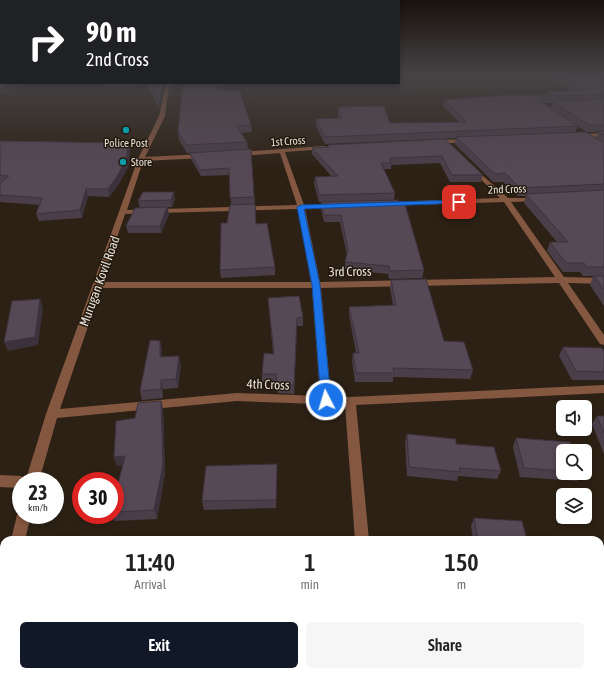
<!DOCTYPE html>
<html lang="en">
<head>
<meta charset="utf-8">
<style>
  :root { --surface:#fff; --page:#f6f6f6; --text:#222; --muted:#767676; --accent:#111827 }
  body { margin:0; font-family:"Asap Condensed",sans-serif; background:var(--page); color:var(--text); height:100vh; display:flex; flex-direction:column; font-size:15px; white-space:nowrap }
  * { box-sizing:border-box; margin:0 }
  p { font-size:13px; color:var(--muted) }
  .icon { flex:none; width:22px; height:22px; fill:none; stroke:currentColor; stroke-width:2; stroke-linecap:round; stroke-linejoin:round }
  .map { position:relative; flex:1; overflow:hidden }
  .drawer { position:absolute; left:0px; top:536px; width:604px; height:140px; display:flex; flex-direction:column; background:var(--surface); border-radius:12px 12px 0 0; box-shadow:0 2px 6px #0003 }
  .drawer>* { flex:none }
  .hud { position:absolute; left:0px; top:0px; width:400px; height:84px; box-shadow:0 2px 6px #0003; background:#202124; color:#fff; overflow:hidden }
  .controls { position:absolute; left:556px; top:400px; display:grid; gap:8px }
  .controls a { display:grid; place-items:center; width:36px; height:36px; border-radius:6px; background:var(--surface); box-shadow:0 2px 6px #0003; font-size:20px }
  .speed { position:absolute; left:12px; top:472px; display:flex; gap:8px; font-size:20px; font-weight:700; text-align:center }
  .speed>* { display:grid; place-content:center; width:52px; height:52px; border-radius:50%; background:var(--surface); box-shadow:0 2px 6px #0003; line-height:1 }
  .speed small { font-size:10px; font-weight:400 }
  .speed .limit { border:6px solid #d22; background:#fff; color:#111 }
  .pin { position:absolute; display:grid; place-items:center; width:34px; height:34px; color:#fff; margin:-17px; border-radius:8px; box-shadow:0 2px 6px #0006 }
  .me { position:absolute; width:44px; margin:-22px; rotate:355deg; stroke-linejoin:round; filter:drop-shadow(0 0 3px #0008) }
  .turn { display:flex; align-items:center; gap:14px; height:84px; padding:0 20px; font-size:18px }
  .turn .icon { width:52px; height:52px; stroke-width:2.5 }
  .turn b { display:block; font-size:28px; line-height:34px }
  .eta { display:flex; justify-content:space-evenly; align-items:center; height:68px; text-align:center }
  .eta b { font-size:24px; font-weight:600; line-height:28px }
  .primary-button { display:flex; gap:8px; margin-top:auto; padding:8px 20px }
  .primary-button a { flex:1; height:46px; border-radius:6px; background:var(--accent); color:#fff; font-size:16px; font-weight:600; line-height:46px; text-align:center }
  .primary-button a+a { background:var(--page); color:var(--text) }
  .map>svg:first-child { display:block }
</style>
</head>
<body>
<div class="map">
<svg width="604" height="676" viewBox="0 0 604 676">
  <rect width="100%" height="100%" fill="#2d2115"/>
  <polygon fill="#3a2a18" points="399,76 604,76 604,86 415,94 399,83"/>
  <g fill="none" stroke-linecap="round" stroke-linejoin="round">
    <g fill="#845740" fill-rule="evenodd">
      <path d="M168,83H172L169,87L165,116L145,157L205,154L208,156L205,158L143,161L127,210L297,205L280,153L239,156L236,154L239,152L324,146L326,147V149L285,152L304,205L334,204L338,206L334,208L305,209L320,282L555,277L504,202L386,206L382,204L386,202L500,198L471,170L470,169L473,167L508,198H540L541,199L538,201L511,202L564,277L604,278V284L568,283L604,335V345L600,344L559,283L321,288L331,396L350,397L604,385V393L356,405L369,540H355L345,405L237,401L57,418L39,481H21V488L0,487V475L21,476L26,479L46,414L138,159L159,116L165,87ZM298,209L311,282H102L125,214ZM101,288H312L320,396L237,393L60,409Z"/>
      <polygon points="604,133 604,137 578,138 575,136 578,134"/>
      <polygon points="468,139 471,141 470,142 434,144 431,142 434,140"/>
      <polygon points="21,510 21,515 31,515 25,540 11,540 17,515"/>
      <polygon points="4,597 4,628 0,630 0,599"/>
      <rect x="364" y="672" width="18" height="4"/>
    </g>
  </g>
  <g fill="#4a3e49" fill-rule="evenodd">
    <path d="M545,76H604V306L590,285L593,276H583L580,272H563L547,251L550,242H557L524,203L526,196H518L503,182H493L455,144L456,138L325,144L316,126V119L339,118L338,114V107L390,123L459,122L443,106L444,100L547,95L548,92L573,91ZM543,103H552L551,107ZM578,126L586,132H598L596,138L575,133Z"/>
    <polygon points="103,83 139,83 138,86 104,86"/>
    <polygon points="145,83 167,83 164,86 159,107"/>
    <polygon points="183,83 220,83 218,89 251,125 252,132 241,133 247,142 248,149 251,149 255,204 231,205 230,175 201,176 191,159 190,153 232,150 187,153 179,140 178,132"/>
    <polygon points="445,139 483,175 481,182 450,182 440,163 391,165 391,169 384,169 395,193 394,200 424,270 422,278 389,279 388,274 345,270 345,262 347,255 340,222 324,222 321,209 321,202 319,202 314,184 315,177 332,177 312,154 312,148 328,147 328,145"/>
    <polygon points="0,141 129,143 130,149 128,167 118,185 109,197 88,196 82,218 39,221 36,214 39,205 0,202 0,183 1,182 0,182"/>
    <polygon points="175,199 172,207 168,207 169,214 161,233 128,233 126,226 140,208 138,201"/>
    <polygon points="227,223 256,224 275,267 275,275 221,278 220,270"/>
    <polygon points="391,280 444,341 473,370 470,379 393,377 393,382 355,382 352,361 353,353 356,353 349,315 349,307 393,305 390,288"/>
    <polygon points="268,298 303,317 303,326 297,326 294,394 278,393 277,383 262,382 262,374 273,354"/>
    <polygon points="563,347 604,351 604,380 572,380 559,356"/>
    <polygon points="162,349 162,357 181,365 178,388 163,389 163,398 142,400 140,391"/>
    <polygon points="161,401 163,409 165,473 157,519 114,521 112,515 115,515 115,496 123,465 117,466 114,457 135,418"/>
    <polygon points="597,416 604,416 604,454 592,424"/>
    <polygon points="407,434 456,444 501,471 497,479 458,476 457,481 407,476 405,443"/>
    <polygon points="516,438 563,451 563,473 581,473 577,481 520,477 513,447"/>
    <polygon points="277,464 276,508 204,510 202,501"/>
    <polygon points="474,518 527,540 473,540 471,526"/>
    <polygon points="22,672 86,672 86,676 23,676 21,674"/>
    <polygon points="419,672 581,672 582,676 419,676"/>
  </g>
  <g fill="#3c323c">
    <polygon points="13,83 27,83 0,95 0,89"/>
    <polygon points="163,83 167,83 164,86 159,107 159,101"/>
    <polygon points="173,83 177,83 169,97 168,91"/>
    <polygon points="218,83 220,83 217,95 216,89"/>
    <polygon points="129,143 130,149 128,167 118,185 109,197 108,189"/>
    <polygon points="86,189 88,196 82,218 80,210"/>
    <polygon points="174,192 175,199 172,207 171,200"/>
    <polygon points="167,207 169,214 161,233 160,226"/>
    <polygon points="40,299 43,308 38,345 8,351 4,342"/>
    <polygon points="297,318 297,326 294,394 294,385"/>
    <polygon points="160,341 162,349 162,366 160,357"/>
    <polygon points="179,356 181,365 178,388 176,379"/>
    <polygon points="161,380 163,389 163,398 161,389"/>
    <polygon points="161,401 163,409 165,473 157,519 154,510"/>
    <polygon points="125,456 128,464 117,466 114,457"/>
    <polygon points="82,672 86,672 86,676 85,676"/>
  </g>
  <g fill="#564855" stroke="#3c323c">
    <polygon points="0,76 1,76 1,83 13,83 0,89"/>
    <polygon points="559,76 604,76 604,95 540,96 540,101 578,126 325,137 316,119 342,118 338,107 384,106 390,123 467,122 444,100 495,96 553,95 548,92 586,90"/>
    <polygon points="148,83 163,83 159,101"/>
    <polygon points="171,83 173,83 168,91"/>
    <polygon points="183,83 218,83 216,89 240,92 251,125 236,126 247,142 186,145 178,132"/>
    <polygon points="604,99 604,125 589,125 552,101"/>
    <polygon points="598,131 604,131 604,135"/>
    <polygon points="586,132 604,143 604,184 520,188 505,173 495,174 456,137"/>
    <polygon points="445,139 483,175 452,175 442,156 390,158 391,163 381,163 395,193 319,195 315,177 338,176 312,148 329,147 328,145"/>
    <polygon points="0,141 129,143 126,161 116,178 108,189 86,189 80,210 36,214 42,198 0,195 0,183 9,176 0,175"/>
    <polygon points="251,149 254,197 230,198 229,168 200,170 190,153"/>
    <polygon points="604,190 604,267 587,267 584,263 566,263 550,242 568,242 526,194"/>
    <polygon points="143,192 174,192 171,200 138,201"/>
    <polygon points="398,200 400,204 405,204 424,270 390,271 389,266 345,262 348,250 341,215 324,215 321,202"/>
    <polygon points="255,204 256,224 267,223 275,267 220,270 221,223 227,223 230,205"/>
    <polygon points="167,207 160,226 126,226 135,208"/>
    <polygon points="594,276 604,276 604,290"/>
    <polygon points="426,279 444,341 464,342 473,370 393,368 394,373 356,373 353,353 359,353 349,307 396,305 391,280"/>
    <polygon points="299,296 303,317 297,318 294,385 277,384 276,374 262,374 264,353 274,354 268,298"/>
    <polygon points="40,299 35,337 4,342 12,301"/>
    <polygon points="150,340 160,341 160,357 179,356 176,379 161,380 161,389 140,391"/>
    <polygon points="563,347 602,348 604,351 604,372 576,371"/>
    <polygon points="161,401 163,465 154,510 115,512 115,496 125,456 114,457 116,421 135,418 138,403"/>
    <polygon points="597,416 604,416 604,433"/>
    <polygon points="407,434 456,439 456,444 494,447 501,471 459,468 460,472 409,467"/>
    <polygon points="516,438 570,442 573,451 563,451 563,471 524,468"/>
    <polygon points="277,464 276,500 202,501 206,466"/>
    <polygon points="474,518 522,521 527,540 478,540"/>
    <polygon points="22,672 49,672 21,674"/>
    <rect x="282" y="672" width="54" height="4"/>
    <polygon points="422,672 581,672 582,676 433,676 422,675"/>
  </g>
  <linearGradient id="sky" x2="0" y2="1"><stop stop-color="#19120c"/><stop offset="0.44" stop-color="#464346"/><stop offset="1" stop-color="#464346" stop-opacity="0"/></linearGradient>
  <rect width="604" height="171" fill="url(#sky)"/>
  <polygon fill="#1a73e8" stroke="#114b97" points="459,200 462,202 461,203 304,209 320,285 331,400 330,403 323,403 321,400 312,285 297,207 301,205"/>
  <g fill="#0f9aa8" stroke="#23180c" stroke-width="1.5">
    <circle cx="126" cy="130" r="4"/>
    <circle cx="123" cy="162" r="4"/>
  </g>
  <g text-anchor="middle" stroke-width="3" stroke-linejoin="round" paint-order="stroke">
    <g font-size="11" fill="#e9e2da" stroke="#23180c">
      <text transform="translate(288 141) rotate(-4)" y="4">1st Cross</text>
      <text transform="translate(507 189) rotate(-2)" y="4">2nd Cross</text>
    </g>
    <g font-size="11" fill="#e9e2da" stroke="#23180c">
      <text x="126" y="147">Police Post</text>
      <text x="131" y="166" text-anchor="start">Store</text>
    </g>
    <g font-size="13" fill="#e9e2da" stroke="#23180c">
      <text transform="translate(350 271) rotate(-1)" y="5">3rd Cross</text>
      <text transform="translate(99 281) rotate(-70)" y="5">Murugan Kovil Road</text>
      <text transform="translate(268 384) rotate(2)" y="5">4th Cross</text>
    </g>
  </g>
</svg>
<div class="controls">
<a><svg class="icon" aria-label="sound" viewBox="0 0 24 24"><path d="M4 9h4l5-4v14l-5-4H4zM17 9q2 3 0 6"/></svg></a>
<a><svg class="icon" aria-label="search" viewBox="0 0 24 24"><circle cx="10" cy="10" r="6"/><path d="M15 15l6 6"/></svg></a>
<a><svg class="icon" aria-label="layers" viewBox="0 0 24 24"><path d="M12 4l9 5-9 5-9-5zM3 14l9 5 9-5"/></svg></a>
</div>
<div class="speed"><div>23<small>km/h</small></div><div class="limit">30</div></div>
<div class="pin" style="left:459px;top:202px;background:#d93025"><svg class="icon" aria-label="arrive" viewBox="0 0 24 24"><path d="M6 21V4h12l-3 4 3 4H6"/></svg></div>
<svg class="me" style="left:326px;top:400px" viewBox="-20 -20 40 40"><circle r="17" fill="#1a73e8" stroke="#fff" stroke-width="3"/><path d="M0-11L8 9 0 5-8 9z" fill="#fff"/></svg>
<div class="hud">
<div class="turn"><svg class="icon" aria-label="right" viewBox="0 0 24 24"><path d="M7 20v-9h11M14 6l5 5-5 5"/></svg><div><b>90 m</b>2nd Cross</div></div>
</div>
<section class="drawer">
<div class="eta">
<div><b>11:40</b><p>Arrival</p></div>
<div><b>1</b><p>min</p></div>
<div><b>150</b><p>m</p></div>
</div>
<div class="primary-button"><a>Exit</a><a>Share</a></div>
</section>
</div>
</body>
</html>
